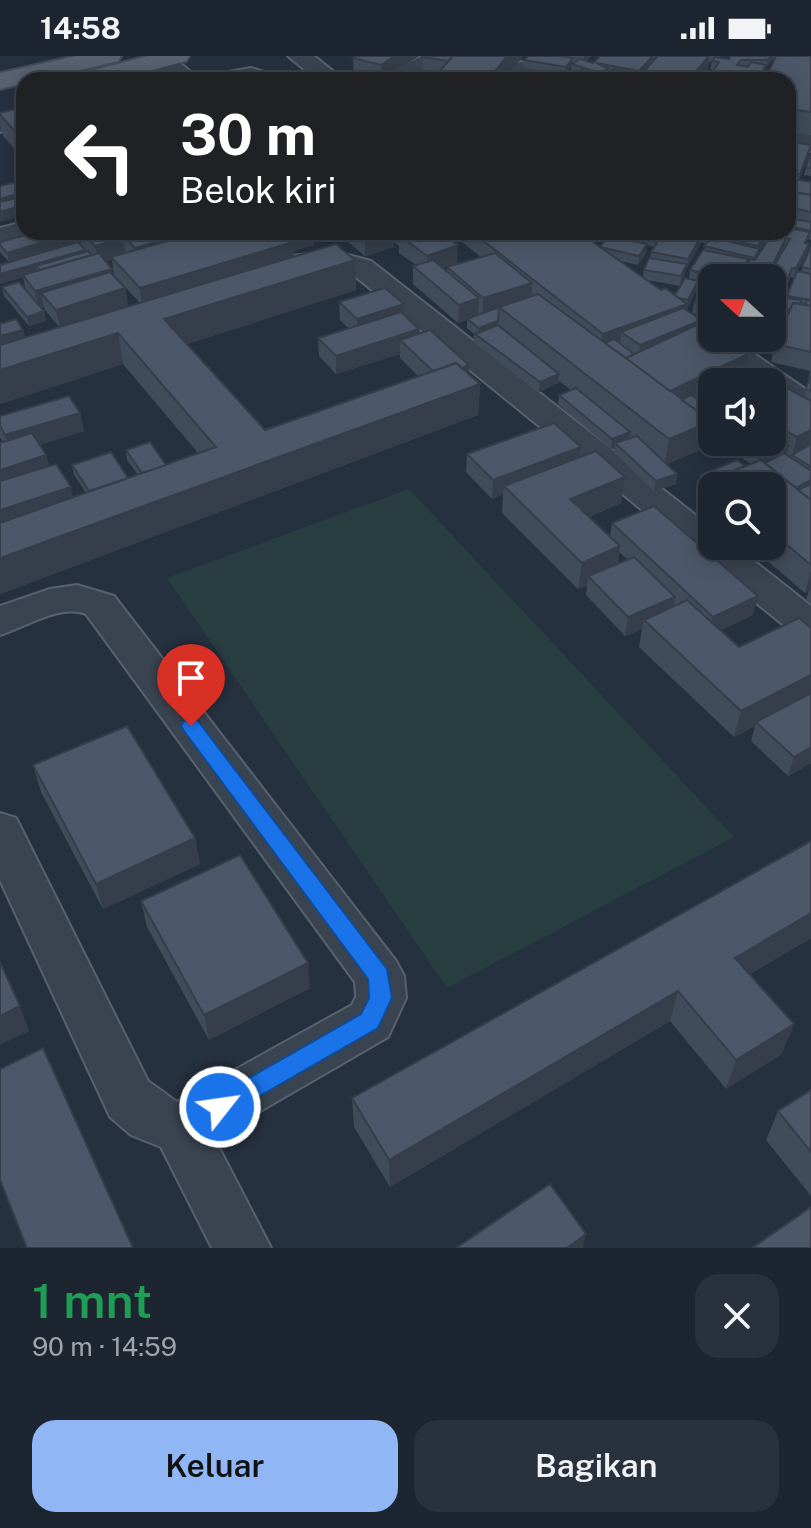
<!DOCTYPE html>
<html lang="id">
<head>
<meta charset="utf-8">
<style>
  :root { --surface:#1c2530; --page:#29313c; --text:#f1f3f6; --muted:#a0a5ab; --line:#3a424c; --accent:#90b6f6 }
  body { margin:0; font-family:"Public Sans",sans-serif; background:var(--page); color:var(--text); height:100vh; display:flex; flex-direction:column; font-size:30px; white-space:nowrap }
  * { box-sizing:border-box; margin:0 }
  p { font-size:26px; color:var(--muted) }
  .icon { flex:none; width:44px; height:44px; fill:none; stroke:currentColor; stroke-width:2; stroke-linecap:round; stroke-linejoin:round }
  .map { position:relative; height:1192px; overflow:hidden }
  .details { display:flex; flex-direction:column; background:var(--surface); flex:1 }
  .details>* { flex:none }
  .banner { position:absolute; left:16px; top:16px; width:780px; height:168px; border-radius:24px; box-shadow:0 4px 20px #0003,0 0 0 2px var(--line); background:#202124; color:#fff; overflow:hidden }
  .needle { width:52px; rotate:291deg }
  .fabs { position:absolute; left:698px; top:208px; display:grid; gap:16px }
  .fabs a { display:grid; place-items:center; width:88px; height:88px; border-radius:16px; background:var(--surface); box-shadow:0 4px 20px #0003,0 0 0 2px var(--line); font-size:40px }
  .pin { position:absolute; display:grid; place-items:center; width:68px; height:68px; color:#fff; margin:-82px -34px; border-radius:50% 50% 50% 0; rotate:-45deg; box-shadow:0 0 8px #0007 }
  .pin .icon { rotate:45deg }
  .me { position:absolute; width:88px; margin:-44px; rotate:60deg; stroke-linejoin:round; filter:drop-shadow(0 0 6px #0008) }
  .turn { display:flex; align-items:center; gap:28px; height:168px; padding:0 32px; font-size:36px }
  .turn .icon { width:104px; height:104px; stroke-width:2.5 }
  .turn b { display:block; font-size:56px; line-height:68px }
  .round { display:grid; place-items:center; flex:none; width:84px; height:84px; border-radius:24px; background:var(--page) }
  .head { display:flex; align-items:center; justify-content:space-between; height:136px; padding:0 32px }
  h1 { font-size:48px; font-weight:600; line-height:60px; color:#1e9e55 }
  .cta { display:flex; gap:16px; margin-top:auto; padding:16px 32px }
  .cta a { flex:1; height:92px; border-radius:24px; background:var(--accent); color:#111; font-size:32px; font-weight:600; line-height:92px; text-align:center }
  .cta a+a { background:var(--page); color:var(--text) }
  .status { display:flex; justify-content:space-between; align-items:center; height:56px; padding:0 40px; background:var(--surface); direction:ltr }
  .status svg { height:22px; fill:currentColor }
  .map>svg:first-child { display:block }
</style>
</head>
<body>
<div class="status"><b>14:58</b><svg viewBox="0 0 49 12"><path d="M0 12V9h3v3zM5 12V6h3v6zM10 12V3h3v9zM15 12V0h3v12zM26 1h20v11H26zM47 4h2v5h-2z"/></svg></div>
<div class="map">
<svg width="811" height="1192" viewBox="0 0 811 1192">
  <rect width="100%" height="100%" fill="#263140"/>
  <polygon fill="#283e41" points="409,433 734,781 447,932 167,522"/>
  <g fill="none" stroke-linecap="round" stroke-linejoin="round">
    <defs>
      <g id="minor">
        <path d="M155,0H171L201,24C179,24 165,23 152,5Z"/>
        <polygon points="288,0 314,0 344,24 317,24"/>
        <path d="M421,1L429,3L432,8C418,25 399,24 378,24L382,19Z"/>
        <polygon points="521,6 581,19 585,24 540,24 513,18 510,13 513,8"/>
        <polygon points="251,12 273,19 277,24 207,24 211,19"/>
        <polygon points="24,56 24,70 0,76 0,62"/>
        <polygon points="788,75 811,79 811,95 788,89"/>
        <polygon points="24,166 24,176 36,176 34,180 0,188 0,172"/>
        <path d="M334,195L371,205L712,472V490H735L811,550V584L797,580L351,217C331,212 312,217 293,212L289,206L293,200Z"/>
        <polygon points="702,267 712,269 712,282 731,282 811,337 811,362 799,359 772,340 772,326 753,326 691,283 687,276 691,269"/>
        <path d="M77,529L114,540L396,905L404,920L406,942L388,981L214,1082L271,1192H212L161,1091L131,1079L110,1061L0,824V757L16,762L148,1025L177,1046L352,949L356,941L355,926L86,558C59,548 26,571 0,579V550L50,533Z"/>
      </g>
      <g id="major">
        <polygon points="76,0 121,0 118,5 38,24 24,24 24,27 0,33 0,17"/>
        <polygon points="148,0 189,0 186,5 115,24 72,24 76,19"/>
      </g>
    </defs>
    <use href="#minor" stroke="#58616e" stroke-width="4"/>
    <use href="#major" stroke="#444c5a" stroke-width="4"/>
    <use href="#minor" fill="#3a4350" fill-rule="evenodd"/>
    <use href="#major" fill="#586270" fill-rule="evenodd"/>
  </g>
  <g fill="#414c5a" fill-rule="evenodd">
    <polygon points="357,0 419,0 383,24 354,18 353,2"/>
    <polygon points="423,0 523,0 504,24 437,24 438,19 422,17"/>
    <polygon points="528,0 591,0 587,5 593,7 600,0 719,0 719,1 729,3 731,0 811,0 811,79 794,77 792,85 788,94 788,24 774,3 773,3 765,12 761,24 708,24 714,14 710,13 712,6 709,6 707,16 700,24 642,24 643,18 636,24 563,24 577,20 577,18 571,16 571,11 566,19 524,12 524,4"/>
    <polygon points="24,51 24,103 3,80 0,65 0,57"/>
    <path d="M810,97L799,124L811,126V184L808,183L806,188H809L807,197L797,215L801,216L811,192V547L806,543L809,535L805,537L750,490H772V430H712V457L705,450L708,436L699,429L701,419L751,408L730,394L732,386H772V367L804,341L809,325H808L810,315L771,306L775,288L786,263L782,262L771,292L723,283L744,316L712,326V366L707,391L667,408L677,418L676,428L654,435L614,396L615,391L611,393L558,348L559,339L571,334L559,325L558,327L539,336L474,287V278L467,272V264L458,267L413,228V210L416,209L399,197V190L394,186V191L365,200L336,176H445L441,177L457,207L442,212L447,216V211L481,201L463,187V176H604L600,182L583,179L600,191L607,181L604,180L605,176H663L696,178V176L769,179L760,194L759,198L788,176V142L789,136L795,126L788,125V98ZM701,186L706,188L704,194L690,214L689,223L675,239L661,234L647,224L680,230L686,212ZM647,189L654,191L651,196L650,202L644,214L643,221L620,205L638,209L646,197ZM790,221L794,222L787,242L783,248H780ZM712,222H772V282H712L701,270L702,264L686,254L697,234L698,226L704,227L694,247L692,257L712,261Z"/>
    <polygon points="811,98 811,120 804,119 806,111"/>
    <path d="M76,176H334V178L314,183V189L293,195L294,200L355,204L356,234L187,288L265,374L418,320L400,302V298L336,318L319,300L318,282L348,272L340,264L339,246L404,248V259L419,278L469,309V319L480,328L478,359L0,538L3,386L0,381V360L80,357L84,375L39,389L46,399L49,410L73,442L86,437L74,419L72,409L128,422L138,419L127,404L126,394L166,409L198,397L123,308L0,348V268L25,281L59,271L45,254L44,251L41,252L44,255L46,265L29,270L4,240L2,231L26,235L23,221L0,228V209L85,194V196L87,195L81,189L80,180ZM112,204L114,219L140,247L128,250L125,232L113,220L112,213L106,205Z"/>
    <polygon points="0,186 72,187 9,206 0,196"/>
    <path d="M581,391L580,401L625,421L621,447L589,461L610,480L612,467L753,559L721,574L811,707L788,720L751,685L755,670L734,681L639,591L642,573L625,580L586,539L587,530L578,533L502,457L503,438L492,443L466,416L467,398ZM619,496L628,504L618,508Z"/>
    <polygon points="33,709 195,782 200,808 103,853 41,736"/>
    <polygon points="811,785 811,882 750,918 782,998 726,1033 670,965 390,1131 354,1071 352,1042"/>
    <polygon points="141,845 310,932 209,984 147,871"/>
    <polygon points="811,1034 811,1140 766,1084 778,1055"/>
  </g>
  <g fill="#353e4a">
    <polygon points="395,0 419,0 381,24 381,9"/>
    <polygon points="507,0 523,0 504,24 488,24"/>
    <polygon points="584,0 591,0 583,11"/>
    <polygon points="653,0 660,0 638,23 639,15"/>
    <polygon points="709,0 707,16 700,24 689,24"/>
    <polygon points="771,0 774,0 773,3 766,12 768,4"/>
    <polygon points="573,2 571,11 566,19 566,11"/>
    <polygon points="766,9 765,17 761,24 758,24"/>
    <polygon points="608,12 607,20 599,21 599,17"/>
    <polygon points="811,90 810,97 798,127 800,118"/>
    <polygon points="24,136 24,146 0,152 0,143"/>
    <polygon points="24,149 24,159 0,166 0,156"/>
    <polygon points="116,176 152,176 120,176 121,183 123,182 126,199 111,201 112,204 98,208 95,190"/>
    <polygon points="190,176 251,176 137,209 135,192"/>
    <polygon points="314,176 334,176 334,178 314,184"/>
    <polygon points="388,176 394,176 394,191 365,200 365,183"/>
    <polygon points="659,176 663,176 654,191 656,182"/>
    <polygon points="767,176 769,176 769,179 760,194 758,202 752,211 758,190"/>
    <polygon points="70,178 72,187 9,206 7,197"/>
    <polygon points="702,179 701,188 687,212 688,203"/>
    <polygon points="313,180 314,189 293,195 294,203 142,250 140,232"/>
    <polygon points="786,182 784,191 771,217 773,208"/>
    <polygon points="647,188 646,197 638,209 639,200"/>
    <polygon points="809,188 807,197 794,222 796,212"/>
    <polygon points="458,189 457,207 427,217 427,200"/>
    <polygon points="85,194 87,203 36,210 38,217 23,219 23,221 0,228 0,218"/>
    <polygon points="355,204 356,234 168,294 164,263"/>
    <polygon points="687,208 685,217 680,230 681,220"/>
    <polygon points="792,212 790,221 775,264 777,254"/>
    <polygon points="112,213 115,230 41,237 44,251 39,252 35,235"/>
    <polygon points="698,225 697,234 687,254 688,244"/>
    <polygon points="532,227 531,245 499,251 483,260 483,242"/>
    <polygon points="125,232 128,250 60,272 56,254"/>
    <polygon points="479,242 478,260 458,267 459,249"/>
    <polygon points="404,248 404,266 357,281 357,263"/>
    <polygon points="687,248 684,266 621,276 620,290 601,291 603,278"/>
    <polygon points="785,248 781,266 771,292 774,274"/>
    <polygon points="44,255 46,265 29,270 27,261"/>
    <polygon points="702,264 699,282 637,308 640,289"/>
    <polygon points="498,265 498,274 479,282 479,272"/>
    <polygon points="419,273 419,292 400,284 400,298 336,318 336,300"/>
    <polygon points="23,274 26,283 0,290 0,280"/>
    <polygon points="118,277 123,308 0,348 0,314"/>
    <polygon points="748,298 744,316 723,326 712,326 712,331 694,337 693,341 667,353 670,335"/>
    <polygon points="469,309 469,328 438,320"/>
    <polygon points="559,318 558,327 539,336 540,326"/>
    <polygon points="480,328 478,359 0,538 0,502"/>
    <polygon points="80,357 84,375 10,398 5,379"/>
    <polygon points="712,357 712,366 707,391 665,409 669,383"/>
    <polygon points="811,374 811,387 809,391 792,400 797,381"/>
    <polygon points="630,376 629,386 615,387 615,391 611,393 612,383"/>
    <polygon points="789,390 786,400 760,414 762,404"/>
    <polygon points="581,391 579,410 504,430 503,438 492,443 493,424"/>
    <polygon points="46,399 50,418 0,434 0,414"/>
    <polygon points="677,418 676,428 654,435 656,425"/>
    <polygon points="625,421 621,447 567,469 570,443"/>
    <polygon points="811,424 811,432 791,434"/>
    <polygon points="71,431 75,450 0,475 0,454"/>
    <polygon points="620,490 616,517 588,520 587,530 578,533 582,507"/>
    <polygon points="811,514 811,534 805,537"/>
    <polygon points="758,540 753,559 709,580 713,561"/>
    <polygon points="675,541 671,560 644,564 642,573 625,580 628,561"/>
    <polygon points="811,619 811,641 756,666 755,670 734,681 741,655"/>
    <polygon points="811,691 811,707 788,720 794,701"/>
    <polygon points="195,782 200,808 103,853 96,828"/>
    <polygon points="811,857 811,882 725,933 735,902"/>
    <polygon points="308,907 310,932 209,984 204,959"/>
    <polygon points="678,935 670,965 390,1131 389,1104"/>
    <polygon points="20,950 29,975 0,989 0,960"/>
    <polygon points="794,968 782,998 726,1033 736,1004"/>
    <polygon points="586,1178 583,1192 567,1192"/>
  </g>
  <g fill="#4c5869" stroke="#353e4a" stroke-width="2" fill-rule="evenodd">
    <polygon points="357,0 395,0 381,9 353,2"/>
    <polygon points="423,0 452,0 448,5 422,1"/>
    <polygon points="453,0 507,0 488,24 438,17"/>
    <polygon points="528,0 560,0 573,2 566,11 524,4"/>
    <polygon points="600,0 653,0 639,15 596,7 608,12 599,17 572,8 580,3 593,7"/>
    <polygon points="658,0 709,0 689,24 682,24 643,16"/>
    <polygon points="731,0 771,0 768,4 741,4 737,9 748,11 751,6 766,9 758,24 716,24 717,23 709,22 719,6 712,5 715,1 729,3"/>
    <polygon points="776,0 811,0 811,56 788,53 788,24 765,24"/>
    <polygon points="582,13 599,19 595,21 577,16"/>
    <polygon points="614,13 637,17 630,24 606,24 599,21"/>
    <polygon points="519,14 561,21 558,24 509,24"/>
    <polygon points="573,18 591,24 563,24"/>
    <polygon points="24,51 24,85 0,59 0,57"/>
    <polygon points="788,76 794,77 788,89"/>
    <polygon points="793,86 811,89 800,118 788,116 788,98"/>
    <polygon points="811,98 811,112 806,111"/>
    <polygon points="796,123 811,126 811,139 789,136"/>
    <polygon points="24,124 24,136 0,143 0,130"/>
    <polygon points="793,136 811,139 811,156 788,151 788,146"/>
    <polygon points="24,140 24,149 0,156 0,146"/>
    <polygon points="788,162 811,166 811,175 788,170"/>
    <path d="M788,172L810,176L805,187L809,188L796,212H792L779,247L772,246V222H726L690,214L703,194L748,203L739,220H742L750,203L755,204L773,176H788ZM786,182L790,183L775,208H773Z"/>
    <polygon points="36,176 68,176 70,178 7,197 0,189 0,186"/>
    <polygon points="82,176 117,176 123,182 95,190"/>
    <polygon points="120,176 190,176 135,192"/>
    <polygon points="199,176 282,176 293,186 140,232 111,201"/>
    <polygon points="282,176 309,176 313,180 293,186"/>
    <polygon points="356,176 388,176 365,183"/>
    <polygon points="408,176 439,176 458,189 427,200 399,179"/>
    <polygon points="472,176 579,176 661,234 665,232 687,248 603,278"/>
    <polygon points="628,176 659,176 656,182"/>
    <polygon points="664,176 690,176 702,179 688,203 651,196"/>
    <polygon points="697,176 767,176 758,190"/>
    <polygon points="608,180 647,188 639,200 600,191"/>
    <polygon points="711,181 760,193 754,202 704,190"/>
    <polygon points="78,186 85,194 0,218 0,209"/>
    <polygon points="336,188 355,204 164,263 265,374 456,307 480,328 0,502 0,467 216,391 118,277 0,314 0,289"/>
    <polygon points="810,192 811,192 811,213 802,211"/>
    <polygon points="88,195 92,199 40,214 36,210"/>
    <polygon points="99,197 112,213 35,235 23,219"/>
    <polygon points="495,197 532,227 483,242 447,211"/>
    <polygon points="649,202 687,208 681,220 644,214"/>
    <polygon points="433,204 479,242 459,249 413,210"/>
    <polygon points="797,215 811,218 811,244 787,240"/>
    <polygon points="110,216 125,232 56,254 41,237"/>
    <polygon points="707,221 714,222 712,222 712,251 694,247"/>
    <polygon points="685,222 698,225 688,244 679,242 675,239"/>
    <polygon points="19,226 44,255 27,261 2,231"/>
    <polygon points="385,232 404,248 357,263 339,246"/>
    <polygon points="538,238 712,365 669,383 499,251"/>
    <polygon points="532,239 533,239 499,251 498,265 479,272 467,263"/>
    <polygon points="786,242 801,244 800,248 793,247 790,254 784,253 785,248 783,248"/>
    <polygon points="807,244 811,245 811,250 805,249"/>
    <polygon points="772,246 785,248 774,274 772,274"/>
    <polygon points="793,247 811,250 811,296 775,288"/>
    <polygon points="683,252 702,264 640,289 621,276"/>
    <polygon points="401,256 419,273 336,300 318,282"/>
    <polygon points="16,263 23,274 0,280 0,268"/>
    <polygon points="699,268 712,276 712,282 722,282 748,298 670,335 626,302"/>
    <polygon points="498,269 559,318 540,326 475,278"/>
    <polygon points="430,274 469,309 462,312 456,307 433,315 400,284"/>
    <polygon points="614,283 634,298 626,302 605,287"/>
    <polygon points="735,316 753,326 714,326"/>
    <polygon points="811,319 811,335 806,333"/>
    <polygon points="767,321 811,345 811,374 797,381 772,367 772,351 788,342 772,350 772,326 756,326"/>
    <polygon points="712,327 712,348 694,337"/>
    <polygon points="576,332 630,376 612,383 559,339"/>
    <polygon points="691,339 712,351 712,357 706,361 682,344"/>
    <polygon points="69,340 80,357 5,379 0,370 0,360"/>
    <polygon points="554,367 581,391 493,424 467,398"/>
    <polygon points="32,377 46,399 0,414 0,387"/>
    <polygon points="637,380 677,418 656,425 615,387"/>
    <polygon points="772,380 789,390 762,404 735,386 772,386"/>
    <polygon points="150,386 166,409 142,417 126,394"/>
    <polygon points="810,389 811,390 811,411 792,399"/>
    <polygon points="596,395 625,421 570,443 620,490 582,507 504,430"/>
    <polygon points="111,396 128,422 89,435 72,409"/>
    <polygon points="784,397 811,415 811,424 796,432 765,407"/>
    <polygon points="737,404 745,410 710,424 709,426 701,419"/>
    <polygon points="761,404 811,444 811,509 772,476 772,430 717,430 710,424"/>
    <polygon points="56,408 71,431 0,454 0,425"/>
    <polygon points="811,428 811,444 798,434"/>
    <polygon points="654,450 758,540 713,561 612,467"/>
    <polygon points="634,501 675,541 628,561 588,520"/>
    <polygon points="687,544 739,591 799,562 811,572 811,619 741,655 644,564"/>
    <polygon points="811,637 811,691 794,701 756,666"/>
    <polygon points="127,670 195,782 96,828 33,709"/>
    <polygon points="811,785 811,857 735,902 794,968 736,1004 678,935 389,1104 352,1042"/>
    <polygon points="240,799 308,907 204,959 141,845"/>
    <polygon points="0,906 20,950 0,960"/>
    <polygon points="43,992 133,1192 27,1192 0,1124 0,1013"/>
    <polygon points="811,1034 811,1096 778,1055"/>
    <polygon points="550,1128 586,1178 567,1192 456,1192"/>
    <polygon points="811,1151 811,1192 752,1192"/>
  </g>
  <polygon fill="#1a73e8" stroke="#114b97" stroke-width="2" points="191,663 198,665 387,913 392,942 378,972 220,1063 212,1059 208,1051 212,1043 361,958 369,942 368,923 184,675 181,670 184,665"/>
</svg>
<div class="fabs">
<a><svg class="needle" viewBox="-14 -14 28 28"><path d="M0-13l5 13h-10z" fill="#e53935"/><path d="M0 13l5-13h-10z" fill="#a0a5ab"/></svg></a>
<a><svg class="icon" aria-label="sound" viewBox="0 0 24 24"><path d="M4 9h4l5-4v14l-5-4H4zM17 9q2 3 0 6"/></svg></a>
<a><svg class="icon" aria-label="search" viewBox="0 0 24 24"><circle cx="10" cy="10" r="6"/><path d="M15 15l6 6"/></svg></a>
</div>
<div class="pin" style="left:191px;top:670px;background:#d93025"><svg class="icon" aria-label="arrive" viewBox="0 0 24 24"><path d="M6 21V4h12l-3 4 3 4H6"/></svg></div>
<svg class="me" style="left:220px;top:1051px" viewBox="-20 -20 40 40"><circle r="17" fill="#1a73e8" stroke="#fff" stroke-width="3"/><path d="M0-11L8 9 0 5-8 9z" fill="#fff"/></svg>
<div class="banner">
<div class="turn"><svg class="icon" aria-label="left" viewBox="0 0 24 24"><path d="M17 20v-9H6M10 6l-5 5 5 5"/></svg><div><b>30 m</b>Belok kiri</div></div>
</div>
</div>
<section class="details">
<div class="head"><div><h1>1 mnt</h1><p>90 m · 14:59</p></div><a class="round"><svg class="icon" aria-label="close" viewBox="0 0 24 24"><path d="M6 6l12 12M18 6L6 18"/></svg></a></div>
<div class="cta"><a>Keluar</a><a>Bagikan</a></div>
</section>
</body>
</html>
